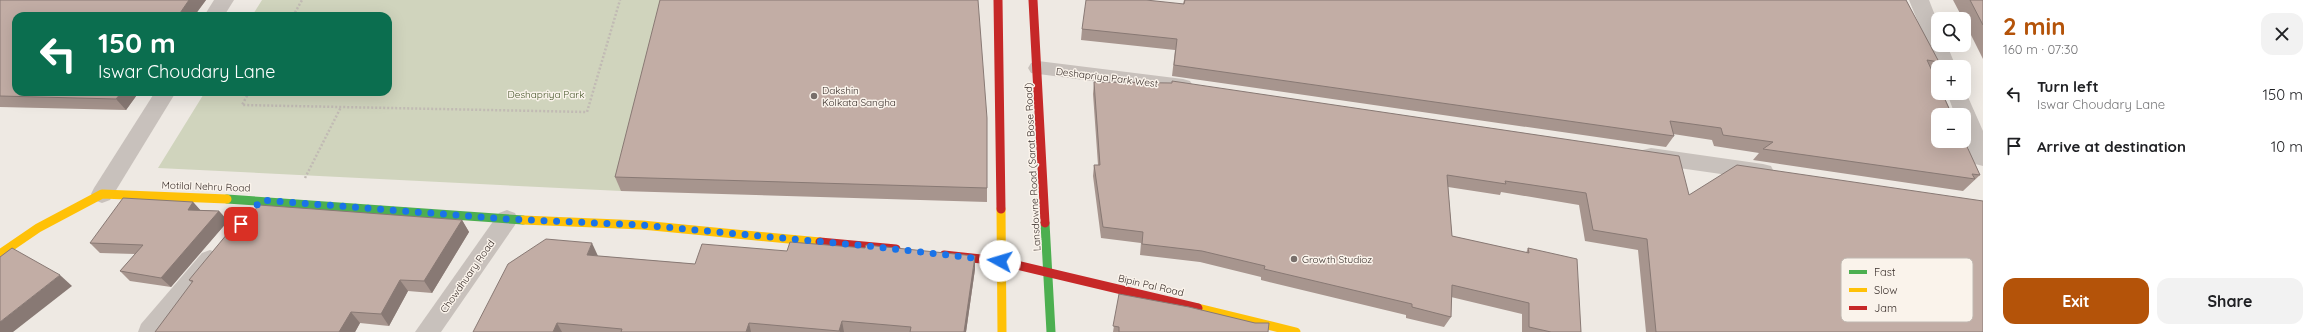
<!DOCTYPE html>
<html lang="en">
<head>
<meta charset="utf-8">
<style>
  :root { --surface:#fff; --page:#f2f2f2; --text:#202124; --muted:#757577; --accent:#b45309 }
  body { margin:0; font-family:Quicksand,sans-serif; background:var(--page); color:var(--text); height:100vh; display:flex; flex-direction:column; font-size:15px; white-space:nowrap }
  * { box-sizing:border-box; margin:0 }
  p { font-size:13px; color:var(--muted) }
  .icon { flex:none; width:22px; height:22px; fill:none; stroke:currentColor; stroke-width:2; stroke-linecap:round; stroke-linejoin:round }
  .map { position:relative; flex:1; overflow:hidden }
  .drawer { display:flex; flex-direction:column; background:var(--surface); width:340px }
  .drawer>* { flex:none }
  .banner { position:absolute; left:12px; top:12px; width:380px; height:84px; border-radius:12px; box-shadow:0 4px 16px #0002; background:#0b6e4f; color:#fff; overflow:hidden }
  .buttons { position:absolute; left:1931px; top:12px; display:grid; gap:8px }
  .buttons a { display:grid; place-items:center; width:40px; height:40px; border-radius:8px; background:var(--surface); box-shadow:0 4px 16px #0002; font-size:20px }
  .pin { position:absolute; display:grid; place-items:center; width:34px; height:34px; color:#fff; margin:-17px; border-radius:8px; box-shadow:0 2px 6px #0006 }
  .me { position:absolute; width:44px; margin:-22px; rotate:276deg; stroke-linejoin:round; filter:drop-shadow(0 0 3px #0008) }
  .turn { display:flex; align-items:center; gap:14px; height:84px; padding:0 20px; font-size:18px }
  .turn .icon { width:52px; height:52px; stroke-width:2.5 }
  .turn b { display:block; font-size:28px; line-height:34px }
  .round { display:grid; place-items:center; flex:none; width:42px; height:42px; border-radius:12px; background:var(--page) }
  .headline { display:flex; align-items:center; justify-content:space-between; height:68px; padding:0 20px }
  h1 { font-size:24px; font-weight:800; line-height:30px; color:var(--accent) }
  .button { display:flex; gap:8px; margin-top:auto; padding:8px 20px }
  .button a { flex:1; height:46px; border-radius:12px; background:var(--accent); color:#fff; font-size:16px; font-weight:800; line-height:46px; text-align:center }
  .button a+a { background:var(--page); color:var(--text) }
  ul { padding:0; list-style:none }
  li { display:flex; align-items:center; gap:12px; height:52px; padding:0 20px }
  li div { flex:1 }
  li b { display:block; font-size:15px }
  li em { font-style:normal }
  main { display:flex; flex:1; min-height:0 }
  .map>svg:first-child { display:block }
</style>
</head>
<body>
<main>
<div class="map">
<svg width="1983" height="332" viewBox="0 0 1983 332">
  <rect width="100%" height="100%" fill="#eee9e3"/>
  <polygon fill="#d0d4bd" points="262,0 668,0 621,191 158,168 205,92 388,92 388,16 252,16"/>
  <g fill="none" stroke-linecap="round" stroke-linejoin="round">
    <g stroke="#c1bab4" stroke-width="2.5" stroke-dasharray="2 2" stroke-linecap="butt">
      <polyline points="293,16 302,0"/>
      <polyline points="249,92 242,105 587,112 620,0"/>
      <polyline points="305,178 341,107"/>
    </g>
    <g fill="#c8c1bc" fill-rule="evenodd">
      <polygon points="214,0 234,0 224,16 204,16"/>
      <polygon points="1909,0 1929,0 1938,23 1938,45 1947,45 1956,67 1938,67 1938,71"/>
      <polygon points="1038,61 1183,79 1190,81 1193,86 1190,91 1183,93 1031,73 1028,68 1031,63"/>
      <path d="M1964,88L1983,131V166L1975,164C1966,146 1964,135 1964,115H1955L1947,93H1964Z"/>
      <polygon points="155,92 176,92 110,200 102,203 94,200 91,194 94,188"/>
      <polygon points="1651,148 1763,164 1771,166 1774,172 1771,178 1763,180 1651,164 1643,162 1640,156 1643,150"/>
      <polygon points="507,210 515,213 518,219 515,225 441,332 415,332 499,213"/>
      <polygon points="210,250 218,253 222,260 218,267 165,332 138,332 141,324 202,253"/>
    </g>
    <g stroke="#4caf50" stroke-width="9">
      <polyline points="227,199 523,220"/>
      <polyline points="1045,223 1051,332"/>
    </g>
    <g stroke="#ffc107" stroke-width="9">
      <polyline points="1001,209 1002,332"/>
      <polyline points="523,220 642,225 820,242"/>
      <polyline points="0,254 38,228 102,194 227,199"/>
      <polyline points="1198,308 1296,332"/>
    </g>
    <g stroke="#c62828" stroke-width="9">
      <polyline points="998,0 1001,209"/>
      <polyline points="1033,0 1045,223"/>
      <polyline points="820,242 896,249"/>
      <polyline points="944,255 1000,261 1198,308"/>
    </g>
  </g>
  <g fill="#a7958e">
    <polygon points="0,0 206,0 126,110 0,107"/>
    <polygon points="1184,0 1906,0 1939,62 1932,70 1980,175 1963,191 1753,160 1759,153 1714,146 1712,140 1673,134 1674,136 1666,147 1172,76 1175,50 1081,40 1082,29 1183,4"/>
    <polygon points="1953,0 1983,0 1983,59 1964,21 1964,19 1963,19"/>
    <polygon points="1094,82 1689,195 1983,332 1646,332 1638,250 1585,241 1579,205 1501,192 1500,195 1448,187 1452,236 1526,253 1528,248 1581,332 1522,332 1522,314 1451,297 1451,317 1444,327 1406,318 1406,315 1261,280 1261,277 1200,262 1140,255 1141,243 1101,238 1093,176 1094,165 1098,165 1093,94"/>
    <polygon points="987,118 987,202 621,191 615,177"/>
    <polygon points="193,202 200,210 219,211 228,221 171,287 130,281 120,271 135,254 100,253 90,243"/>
    <polygon points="462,220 469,232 432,293 408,291 389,326 360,323 355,332 155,332 192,283 189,280"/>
    <polygon points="598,256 695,264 975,269 966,332 473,332"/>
    <polygon points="1119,294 1268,332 1113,332"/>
  </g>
  <g fill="#887974">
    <polygon points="189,0 206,0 194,16 178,16"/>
    <polygon points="122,92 139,92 126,110 116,99"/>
    <polygon points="193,202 202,212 188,210"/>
    <polygon points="219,211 228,221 171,287 161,278"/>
    <polygon points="462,220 469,232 432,293 424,281"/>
    <polygon points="592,243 598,256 587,255"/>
    <polygon points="975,256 975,269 966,332 964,332"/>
    <polygon points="60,275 72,286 13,332 0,332 0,322"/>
    <polygon points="400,280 408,291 389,326 381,314"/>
    <polygon points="351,312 360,323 355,332 339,332"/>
    <polygon points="842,321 844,332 840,332 839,331"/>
    <polygon points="557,323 562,332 553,332"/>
    <polygon points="749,323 751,332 746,332"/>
  </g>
  <g fill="#c2ada5" stroke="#887974">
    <polygon points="0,0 189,0 178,16 16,16 16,92 122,92 116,99 0,96"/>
    <polygon points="660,0 978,0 987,118 987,188 615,177"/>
    <polygon points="1086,0 1146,0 1184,4 1185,0 1906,0 1939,62 1927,60 1938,84 1938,93 1942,93 1952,115 1938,115 1938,141 1964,141 1964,140 1980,175 1972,174 1975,179 1763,149 1773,142 1723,135 1721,128 1670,121 1674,136 1174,65 1177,39 1082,29"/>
    <polygon points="1970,0 1983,0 1983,25"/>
    <polygon points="1172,81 1679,156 1689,195 1737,165 1983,201 1983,332 1656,332 1647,239 1593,230 1586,193 1505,181 1506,184 1447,175 1452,236 1529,253 1528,248 1577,259 1581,332 1551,332 1529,327 1529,303 1452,285 1451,317 1412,307 1412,304 1264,269 1265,266 1202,251 1142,244 1143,232 1103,227 1094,165 1100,165 1094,82 1172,83"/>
    <polygon points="123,198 193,202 188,210 219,211 161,278 120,271 143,245 90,243"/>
    <polygon points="259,205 462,220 424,281 400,280 381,314 351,312 339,332 155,332 193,281 189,280 247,210 254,211"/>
    <polygon points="546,239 592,243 587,255 695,264 702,244 787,251 790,242 865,248 866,245 975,256 964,332 910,332 911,327 842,321 839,331 749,323 746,332 621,332 622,329 557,323 553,332 473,332 508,264"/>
    <polygon points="12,248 60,275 0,322 0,257"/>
    <polygon points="1119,294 1189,307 1255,323 1269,323 1268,332 1119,332 1119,327 1113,326"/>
  </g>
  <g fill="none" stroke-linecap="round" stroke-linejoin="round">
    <polyline stroke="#1a73e8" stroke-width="7" stroke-dasharray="0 12.6" points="241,224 261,200 507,219 642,225 868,246 1000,261"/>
  </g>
  <g fill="#786f6b" stroke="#faf3eb" stroke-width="1.5">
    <circle cx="814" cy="96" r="4"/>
    <circle cx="1294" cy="259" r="4"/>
  </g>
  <g text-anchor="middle" stroke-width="3" stroke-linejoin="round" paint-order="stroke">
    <g font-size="10" fill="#392e2a" stroke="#faf3eb">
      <text transform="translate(1107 77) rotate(7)" y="4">Deshapriya Park West</text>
      <text transform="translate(1032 167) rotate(-93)" y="4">Lansdowne Road (Sarat Bose Road)</text>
      <text transform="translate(206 186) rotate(2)" y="4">Motilal Nehru Road</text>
      <text transform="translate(467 276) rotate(-55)" y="4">Chowdhuary Road</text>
      <text transform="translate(1151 285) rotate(13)" y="4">Bipin Pal Road</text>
    </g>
    <g font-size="10" fill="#392e2a" stroke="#faf3eb" text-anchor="start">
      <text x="822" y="94">Dakshin<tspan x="822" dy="12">Kolkata Sangha</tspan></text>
      <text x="1302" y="263">Growth Studioz</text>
    </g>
    <g font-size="10" fill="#49582d" stroke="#faf3eb">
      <text x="546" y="98">Deshapriya Park</text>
    </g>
  </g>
  <rect x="1841" y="258" width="132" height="64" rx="6" fill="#faf3eb" stroke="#c0b8b1" stroke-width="1"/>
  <rect x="1849" y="270" width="18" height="4" fill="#4caf50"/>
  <rect x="1849" y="288" width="18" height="4" fill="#ffc107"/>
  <rect x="1849" y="306" width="18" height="4" fill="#c62828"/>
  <g font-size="11" fill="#392e2a">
    <text x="1874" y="276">Fast</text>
    <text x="1874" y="294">Slow</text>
    <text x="1874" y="312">Jam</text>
  </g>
</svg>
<div class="buttons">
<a><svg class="icon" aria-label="search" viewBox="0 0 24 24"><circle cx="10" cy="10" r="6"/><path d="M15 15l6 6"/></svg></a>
<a>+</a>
<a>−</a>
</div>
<div class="pin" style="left:241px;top:224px;background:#d93025"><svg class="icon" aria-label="arrive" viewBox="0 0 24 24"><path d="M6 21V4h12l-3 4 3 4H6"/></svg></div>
<svg class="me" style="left:1000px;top:261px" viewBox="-20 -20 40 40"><circle r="19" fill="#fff"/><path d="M0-13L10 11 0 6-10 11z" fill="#1a73e8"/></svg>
<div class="banner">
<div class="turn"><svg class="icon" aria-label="left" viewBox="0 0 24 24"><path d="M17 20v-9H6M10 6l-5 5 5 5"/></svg><div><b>150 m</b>Iswar Choudary Lane</div></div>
</div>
</div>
<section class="drawer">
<div class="headline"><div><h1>2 min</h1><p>160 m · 07:30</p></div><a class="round"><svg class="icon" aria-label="close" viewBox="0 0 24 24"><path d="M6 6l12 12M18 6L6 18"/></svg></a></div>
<ul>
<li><svg class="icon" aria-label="left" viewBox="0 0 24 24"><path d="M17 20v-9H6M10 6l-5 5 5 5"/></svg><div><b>Turn left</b><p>Iswar Choudary Lane</p></div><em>150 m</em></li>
<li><svg class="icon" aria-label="arrive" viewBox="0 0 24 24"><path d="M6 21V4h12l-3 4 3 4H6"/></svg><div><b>Arrive at destination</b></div><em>10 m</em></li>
</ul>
<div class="button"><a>Exit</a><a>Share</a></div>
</section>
</main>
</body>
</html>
